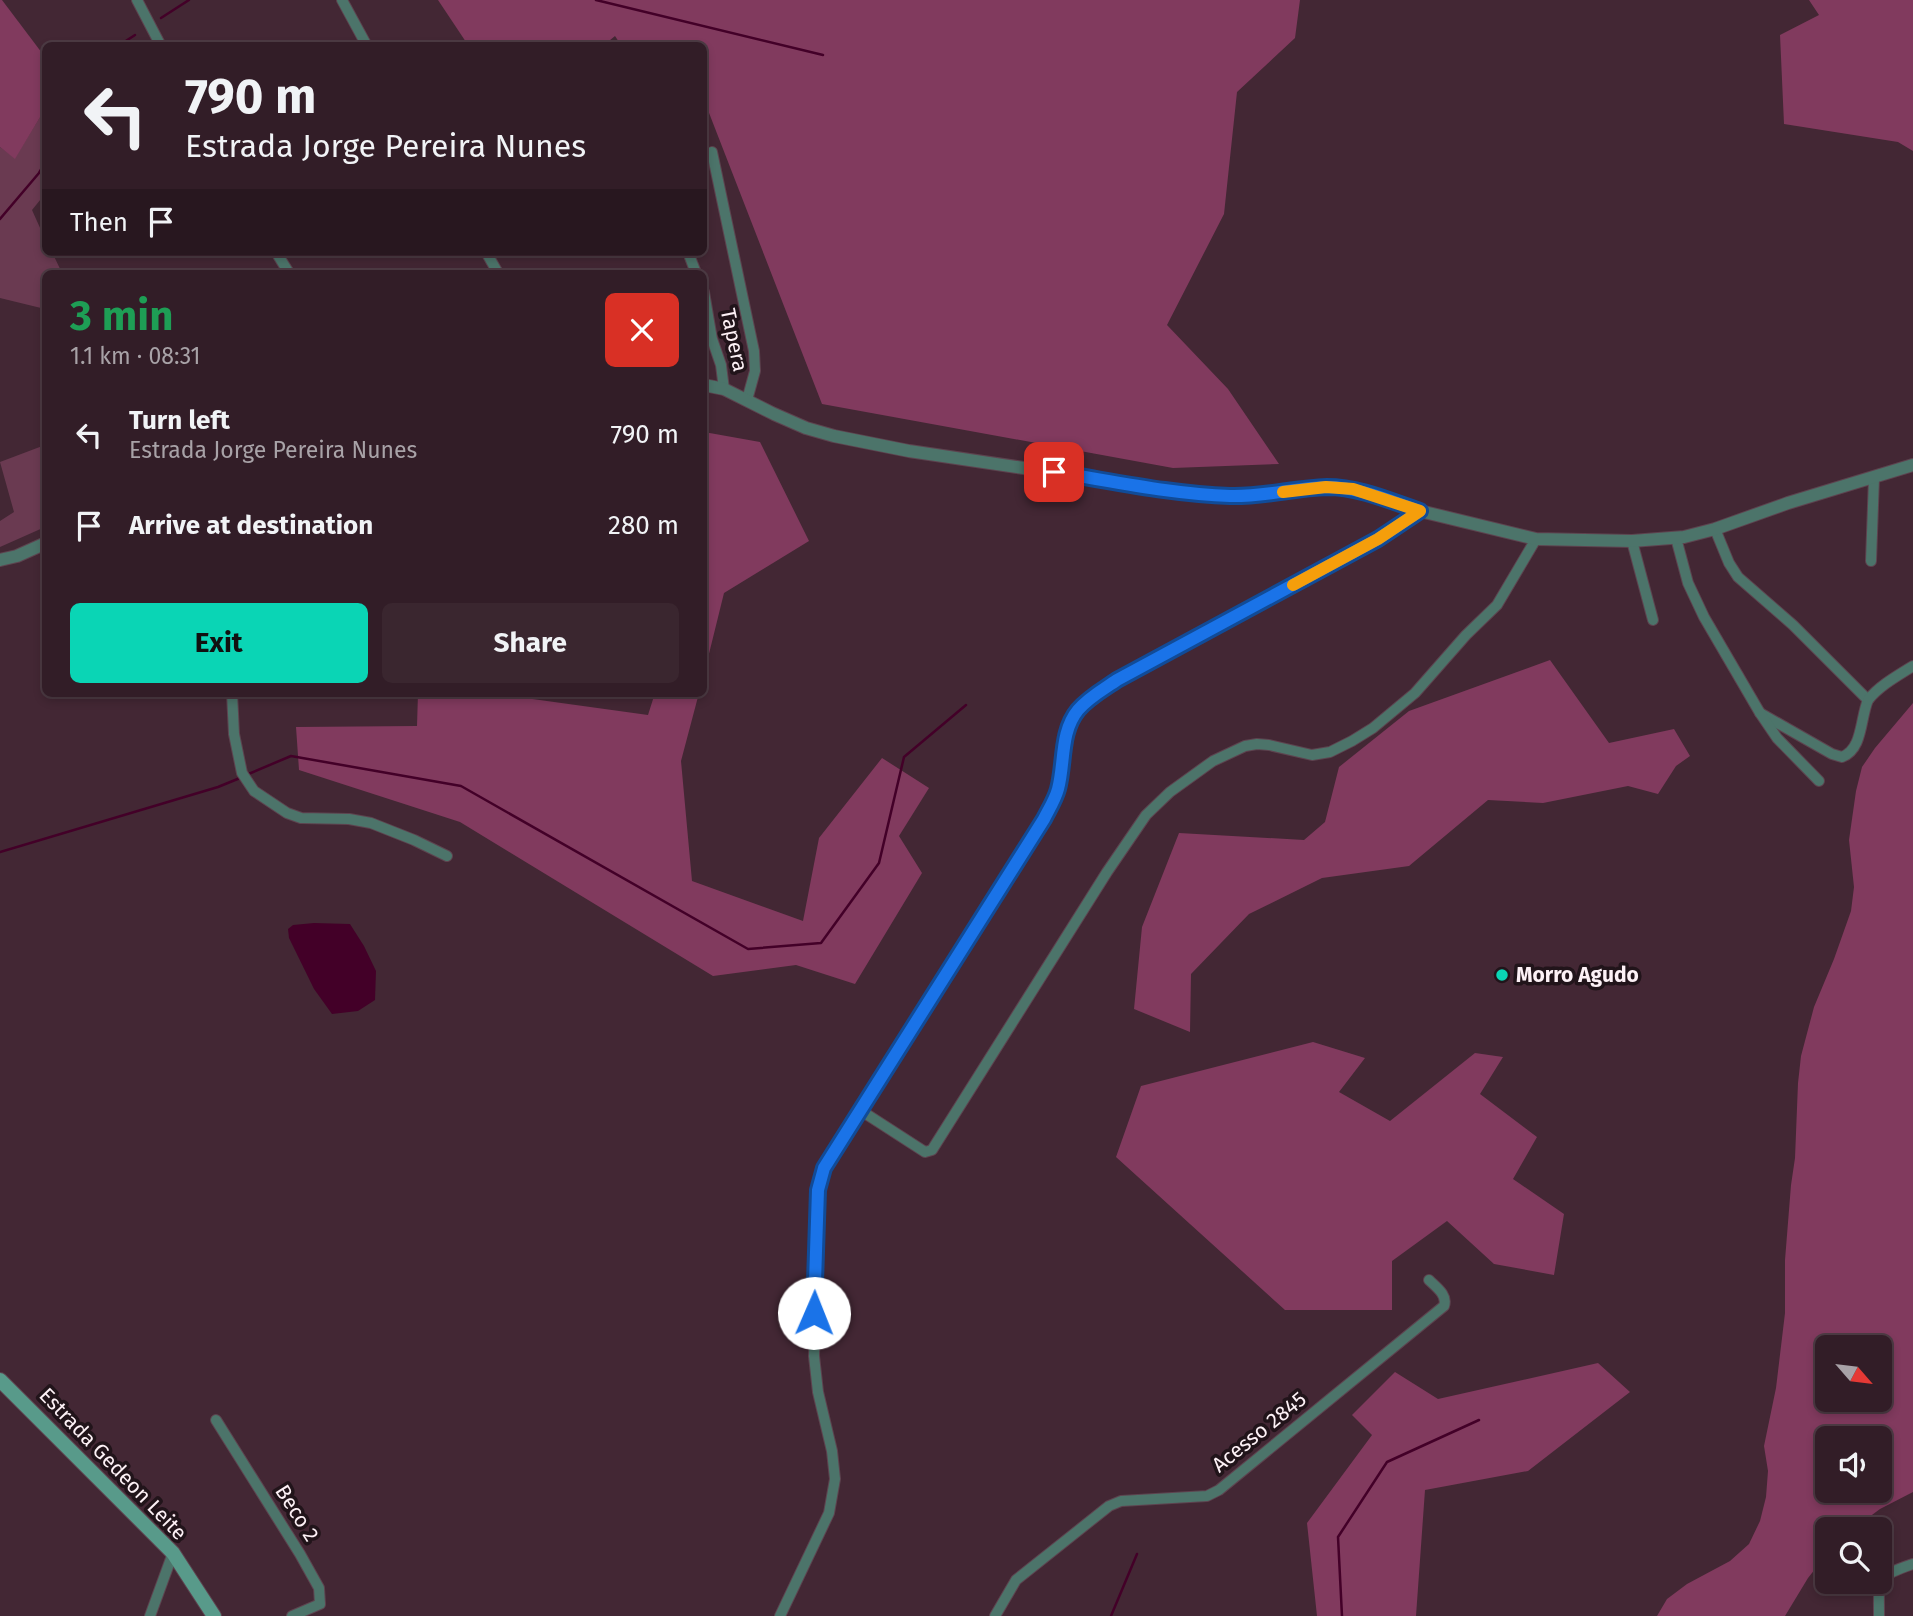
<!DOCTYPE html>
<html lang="en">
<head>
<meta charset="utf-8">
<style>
  :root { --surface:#321d27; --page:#3a262f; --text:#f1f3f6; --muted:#a8a2a7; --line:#4d3b44; --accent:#0ad5b5 }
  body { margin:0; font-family:"Fira Sans",sans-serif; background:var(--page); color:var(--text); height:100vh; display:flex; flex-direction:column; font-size:26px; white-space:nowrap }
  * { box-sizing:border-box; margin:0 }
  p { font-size:23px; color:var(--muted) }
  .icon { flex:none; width:38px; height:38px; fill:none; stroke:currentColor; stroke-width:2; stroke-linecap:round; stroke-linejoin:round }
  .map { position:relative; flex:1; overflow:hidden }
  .details { position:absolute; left:42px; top:270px; width:665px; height:427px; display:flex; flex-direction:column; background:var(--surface); border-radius:10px; box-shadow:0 4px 10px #0003,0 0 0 2px var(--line) }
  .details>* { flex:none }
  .top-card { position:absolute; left:42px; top:42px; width:665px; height:214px; border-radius:10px; box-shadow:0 4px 10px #0003,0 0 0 2px var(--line); background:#321d27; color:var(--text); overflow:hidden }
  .needle { width:46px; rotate:118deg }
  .tools { position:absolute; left:1815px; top:1335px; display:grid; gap:14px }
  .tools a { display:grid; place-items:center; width:77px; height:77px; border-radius:10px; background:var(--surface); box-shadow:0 4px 10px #0003,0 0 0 2px var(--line); font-size:35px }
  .pin { position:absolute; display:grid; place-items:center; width:60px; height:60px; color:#fff; margin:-30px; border-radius:14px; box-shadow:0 4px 10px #0006 }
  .me { position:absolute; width:77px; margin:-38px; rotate:1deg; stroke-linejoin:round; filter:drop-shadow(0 0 5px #0008) }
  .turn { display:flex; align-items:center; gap:24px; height:147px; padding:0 28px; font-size:32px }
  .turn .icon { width:91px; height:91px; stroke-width:2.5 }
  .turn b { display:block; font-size:49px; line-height:60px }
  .then { display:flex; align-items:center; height:66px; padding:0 28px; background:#0003; gap:14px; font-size:26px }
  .round { display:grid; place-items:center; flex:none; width:74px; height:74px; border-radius:10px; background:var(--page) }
  .summary { display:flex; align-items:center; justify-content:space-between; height:119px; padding:0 28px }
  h1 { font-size:42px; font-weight:700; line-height:52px; color:#1e9e55 }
  .cta { display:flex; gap:14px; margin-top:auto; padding:14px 28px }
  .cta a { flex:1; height:80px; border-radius:10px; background:var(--accent); color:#111; font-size:28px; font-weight:700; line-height:80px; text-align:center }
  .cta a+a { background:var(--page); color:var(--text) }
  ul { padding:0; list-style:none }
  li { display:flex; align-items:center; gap:21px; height:91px; padding:0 28px }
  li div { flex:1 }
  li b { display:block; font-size:26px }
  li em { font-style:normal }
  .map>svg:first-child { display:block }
</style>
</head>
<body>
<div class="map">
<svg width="1913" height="1616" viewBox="0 0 1913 1616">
  <rect width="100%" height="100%" fill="#432734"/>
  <g fill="#6a3a51">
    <polygon points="45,109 45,194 32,210 45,239 46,252 52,252 62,273 46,273 45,308 41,308 0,298 0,147 15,158"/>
    <polygon points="45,445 45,527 0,547 0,521 14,512 0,462"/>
  </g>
  <g fill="#813a5e" fill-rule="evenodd">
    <polygon points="0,0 2,0 45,57 45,109 15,159 0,147"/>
    <polygon points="438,0 1300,0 1295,38 1237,92 1224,214 1167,325 1228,389 1279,464 1173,468 822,404 704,100 704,46 621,45 615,36 604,45 468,45"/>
    <polygon points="1809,0 1913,0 1913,151 1898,142 1784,124 1780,35 1819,15"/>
    <polygon points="704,432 760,442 809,541 724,593 704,674"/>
    <polygon points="1550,660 1609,743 1674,729 1690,756 1676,766 1658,794 1628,786 1543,803 1488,800 1409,866 1322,878 1249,914 1191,974 1190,1032 1134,1009 1142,927 1179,833 1304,840 1325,822 1339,767 1409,711"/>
    <polygon points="418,693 515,693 518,697 648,715 655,693 699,693 681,761 692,881 803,921 819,838 882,758 929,788 899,836 922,873 855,984 796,965 713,976 460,822 299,770 296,727 417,726"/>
    <path d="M1913,703V1492L1880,1509L1853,1529L1827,1530V1554L1808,1578L1785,1616H1657L1667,1599L1687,1584L1730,1561L1749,1544L1760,1521L1766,1497L1768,1471L1764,1446L1776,1388L1785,1313V1260L1791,1185L1795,1158L1798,1083L1801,1056L1814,1007L1834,959L1851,911L1854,887L1849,840L1856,791L1862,767L1875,748ZM1827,1348H1880V1400H1827ZM1827,1438H1880V1491H1827Z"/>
    <polygon points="1313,1042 1365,1058 1339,1092 1390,1121 1475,1053 1503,1057 1480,1094 1537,1137 1513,1179 1564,1214 1554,1275 1494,1264 1447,1221 1392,1261 1392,1310 1285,1310 1116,1157 1141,1086"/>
    <polygon points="1598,1363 1630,1392 1528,1471 1425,1490 1416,1616 1317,1616 1307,1523 1372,1435 1352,1415 1395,1372 1438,1399"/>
  </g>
  <polygon fill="#430028" points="314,923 350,924 364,946 376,971 375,1000 358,1011 332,1014 314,989 289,938 288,929 293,925"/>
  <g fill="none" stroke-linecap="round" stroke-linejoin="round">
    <g stroke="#430028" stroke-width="2.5">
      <polyline points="596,0 823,55"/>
      <polyline points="161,18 189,0"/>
      <polyline points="118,46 135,35"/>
      <polyline points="0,219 39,173 46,161"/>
      <polyline points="246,775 291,756 461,786 748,949 821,943 879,863 904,757 966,705"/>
      <polyline points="0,852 218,787 240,778"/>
      <polyline points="1111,1616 1137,1554"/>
      <polyline points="1342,1616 1338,1537 1387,1462 1479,1420"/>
    </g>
    <defs>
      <g id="minor">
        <polyline points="137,0 161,46"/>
        <polyline points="342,0 367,46"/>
        <polyline points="712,152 754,351 755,371 747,400"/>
        <polyline points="276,252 289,273"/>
        <polyline points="486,252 498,273"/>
        <polyline points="688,252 696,273"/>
        <polyline points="704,292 712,339 721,365 724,389"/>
        <path d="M1715,529L1729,563L1738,577L1793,625L1868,700C1860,719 1863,749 1842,757L1832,754L1760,713"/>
        <polyline points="1676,538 1688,583 1704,617 1760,713 1777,738 1819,781"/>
        <polyline points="1632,541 1653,620"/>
        <polyline points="1871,561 1874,478"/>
        <polyline points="232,693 234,734 242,773 254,791 287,813 301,818 349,819 371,823 414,840 447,856"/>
        <path d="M1868,700C1879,686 1897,676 1913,666"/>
        <polyline points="860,1110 925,1152 932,1150 1107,872 1146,815 1170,792 1213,761 1245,746 1257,744 1269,745 1312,755 1330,752 1352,741 1373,728 1415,693 1466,635 1497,605 1536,539"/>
        <polyline points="216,1420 300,1554 319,1588 320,1604 292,1616"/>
        <polyline points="150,1616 173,1553"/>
        <path d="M780,1616L829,1513L835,1479L832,1451L818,1392L814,1356L819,1180L824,1168L860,1110L1044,819C1049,809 1055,800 1058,789C1065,763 1060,732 1078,710C1089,697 1104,689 1117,680L1378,539L1420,511"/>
        <path d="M995,1616L1016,1580L1109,1506L1121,1501L1207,1496L1219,1490L1444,1306C1448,1295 1436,1287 1429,1280"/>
        <path d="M1879,1616C1879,1578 1875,1577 1913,1564"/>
      </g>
      <g id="tertiary">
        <polyline points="704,385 724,389 774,414 806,428 834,436 909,451 1185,492 1230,496 1260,495 1326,487 1353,489 1420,511 1536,539 1632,541 1684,537 1715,529 1788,503 1913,465"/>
        <polyline points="0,560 17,556 46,543"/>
      </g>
      <polyline id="secondary" points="0,1380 173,1553 214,1616"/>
    </defs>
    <use href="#minor" stroke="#5d434f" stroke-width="12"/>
    <use href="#tertiary" stroke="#5d434f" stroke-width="14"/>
    <use href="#secondary" stroke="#5d434f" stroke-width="16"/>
    <use href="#minor" stroke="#4c746a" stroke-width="10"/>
    <use href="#tertiary" stroke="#4c746a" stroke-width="12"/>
    <use href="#secondary" stroke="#589a8a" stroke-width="14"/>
  </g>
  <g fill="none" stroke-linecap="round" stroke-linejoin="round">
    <defs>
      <path id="route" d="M814,1313L818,1190L824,1168L1044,819C1049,809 1055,800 1058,789C1065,763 1060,732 1078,710C1089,697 1104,689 1117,680L1378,539L1420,511C1390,501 1359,487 1327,487C1294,488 1263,497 1230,496C1171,494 1112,481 1054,472"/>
    </defs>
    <use href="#route" stroke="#114b97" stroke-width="18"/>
    <use href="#route" stroke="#1a73e8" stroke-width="12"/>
    <polyline stroke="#f59e0b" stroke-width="12" points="1283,492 1326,487 1353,489 1420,511 1378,539 1293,585"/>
  </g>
  <circle fill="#0ad5b5" stroke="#21141a" stroke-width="2.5" cx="1502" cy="975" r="7"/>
  <g text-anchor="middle" stroke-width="7" stroke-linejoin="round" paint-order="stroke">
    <g font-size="21" fill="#fdf1f6" stroke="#21141a">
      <text transform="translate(734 340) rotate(78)" y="7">Tapera</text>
      <text transform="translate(1259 1432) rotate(-39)" y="7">Acesso 2845</text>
      <text transform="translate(113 1464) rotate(46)" y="7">Estrada Gedeon Leite</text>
      <text transform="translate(297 1513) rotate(58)" y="7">Beco 2</text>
    </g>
    <g font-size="21" font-weight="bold" fill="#fdf1f6" stroke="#21141a" text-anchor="start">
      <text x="1516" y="982">Morro Agudo</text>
    </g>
  </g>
</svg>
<div class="tools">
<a><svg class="needle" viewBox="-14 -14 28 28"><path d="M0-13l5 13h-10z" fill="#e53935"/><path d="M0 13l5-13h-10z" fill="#a8a2a7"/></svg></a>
<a><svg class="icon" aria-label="sound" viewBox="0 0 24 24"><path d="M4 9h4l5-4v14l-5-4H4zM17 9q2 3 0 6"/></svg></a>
<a><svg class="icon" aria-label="search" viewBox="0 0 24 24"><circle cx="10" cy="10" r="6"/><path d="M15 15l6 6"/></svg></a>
</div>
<div class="pin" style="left:1054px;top:472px;background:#d93025"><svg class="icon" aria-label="arrive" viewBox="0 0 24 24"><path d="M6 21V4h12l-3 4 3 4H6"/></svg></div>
<svg class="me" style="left:814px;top:1313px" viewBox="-20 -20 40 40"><circle r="19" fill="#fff"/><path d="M0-13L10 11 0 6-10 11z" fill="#1a73e8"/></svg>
<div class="top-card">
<div class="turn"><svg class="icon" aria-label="left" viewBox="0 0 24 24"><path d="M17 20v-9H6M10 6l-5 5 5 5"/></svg><div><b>790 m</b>Estrada Jorge Pereira Nunes</div></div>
<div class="then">Then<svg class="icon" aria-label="arrive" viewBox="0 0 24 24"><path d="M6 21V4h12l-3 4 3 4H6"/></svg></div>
</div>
<section class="details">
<div class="summary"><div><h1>3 min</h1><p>1.1 km · 08:31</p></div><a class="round" style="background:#d93025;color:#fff"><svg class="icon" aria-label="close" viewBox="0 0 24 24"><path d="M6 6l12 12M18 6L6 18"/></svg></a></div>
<ul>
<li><svg class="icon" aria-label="left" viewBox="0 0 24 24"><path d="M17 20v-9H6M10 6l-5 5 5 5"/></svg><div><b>Turn left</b><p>Estrada Jorge Pereira Nunes</p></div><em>790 m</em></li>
<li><svg class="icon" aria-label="arrive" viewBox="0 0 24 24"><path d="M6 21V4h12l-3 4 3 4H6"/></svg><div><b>Arrive at destination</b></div><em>280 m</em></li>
</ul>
<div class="cta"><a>Exit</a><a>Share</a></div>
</section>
</div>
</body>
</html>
